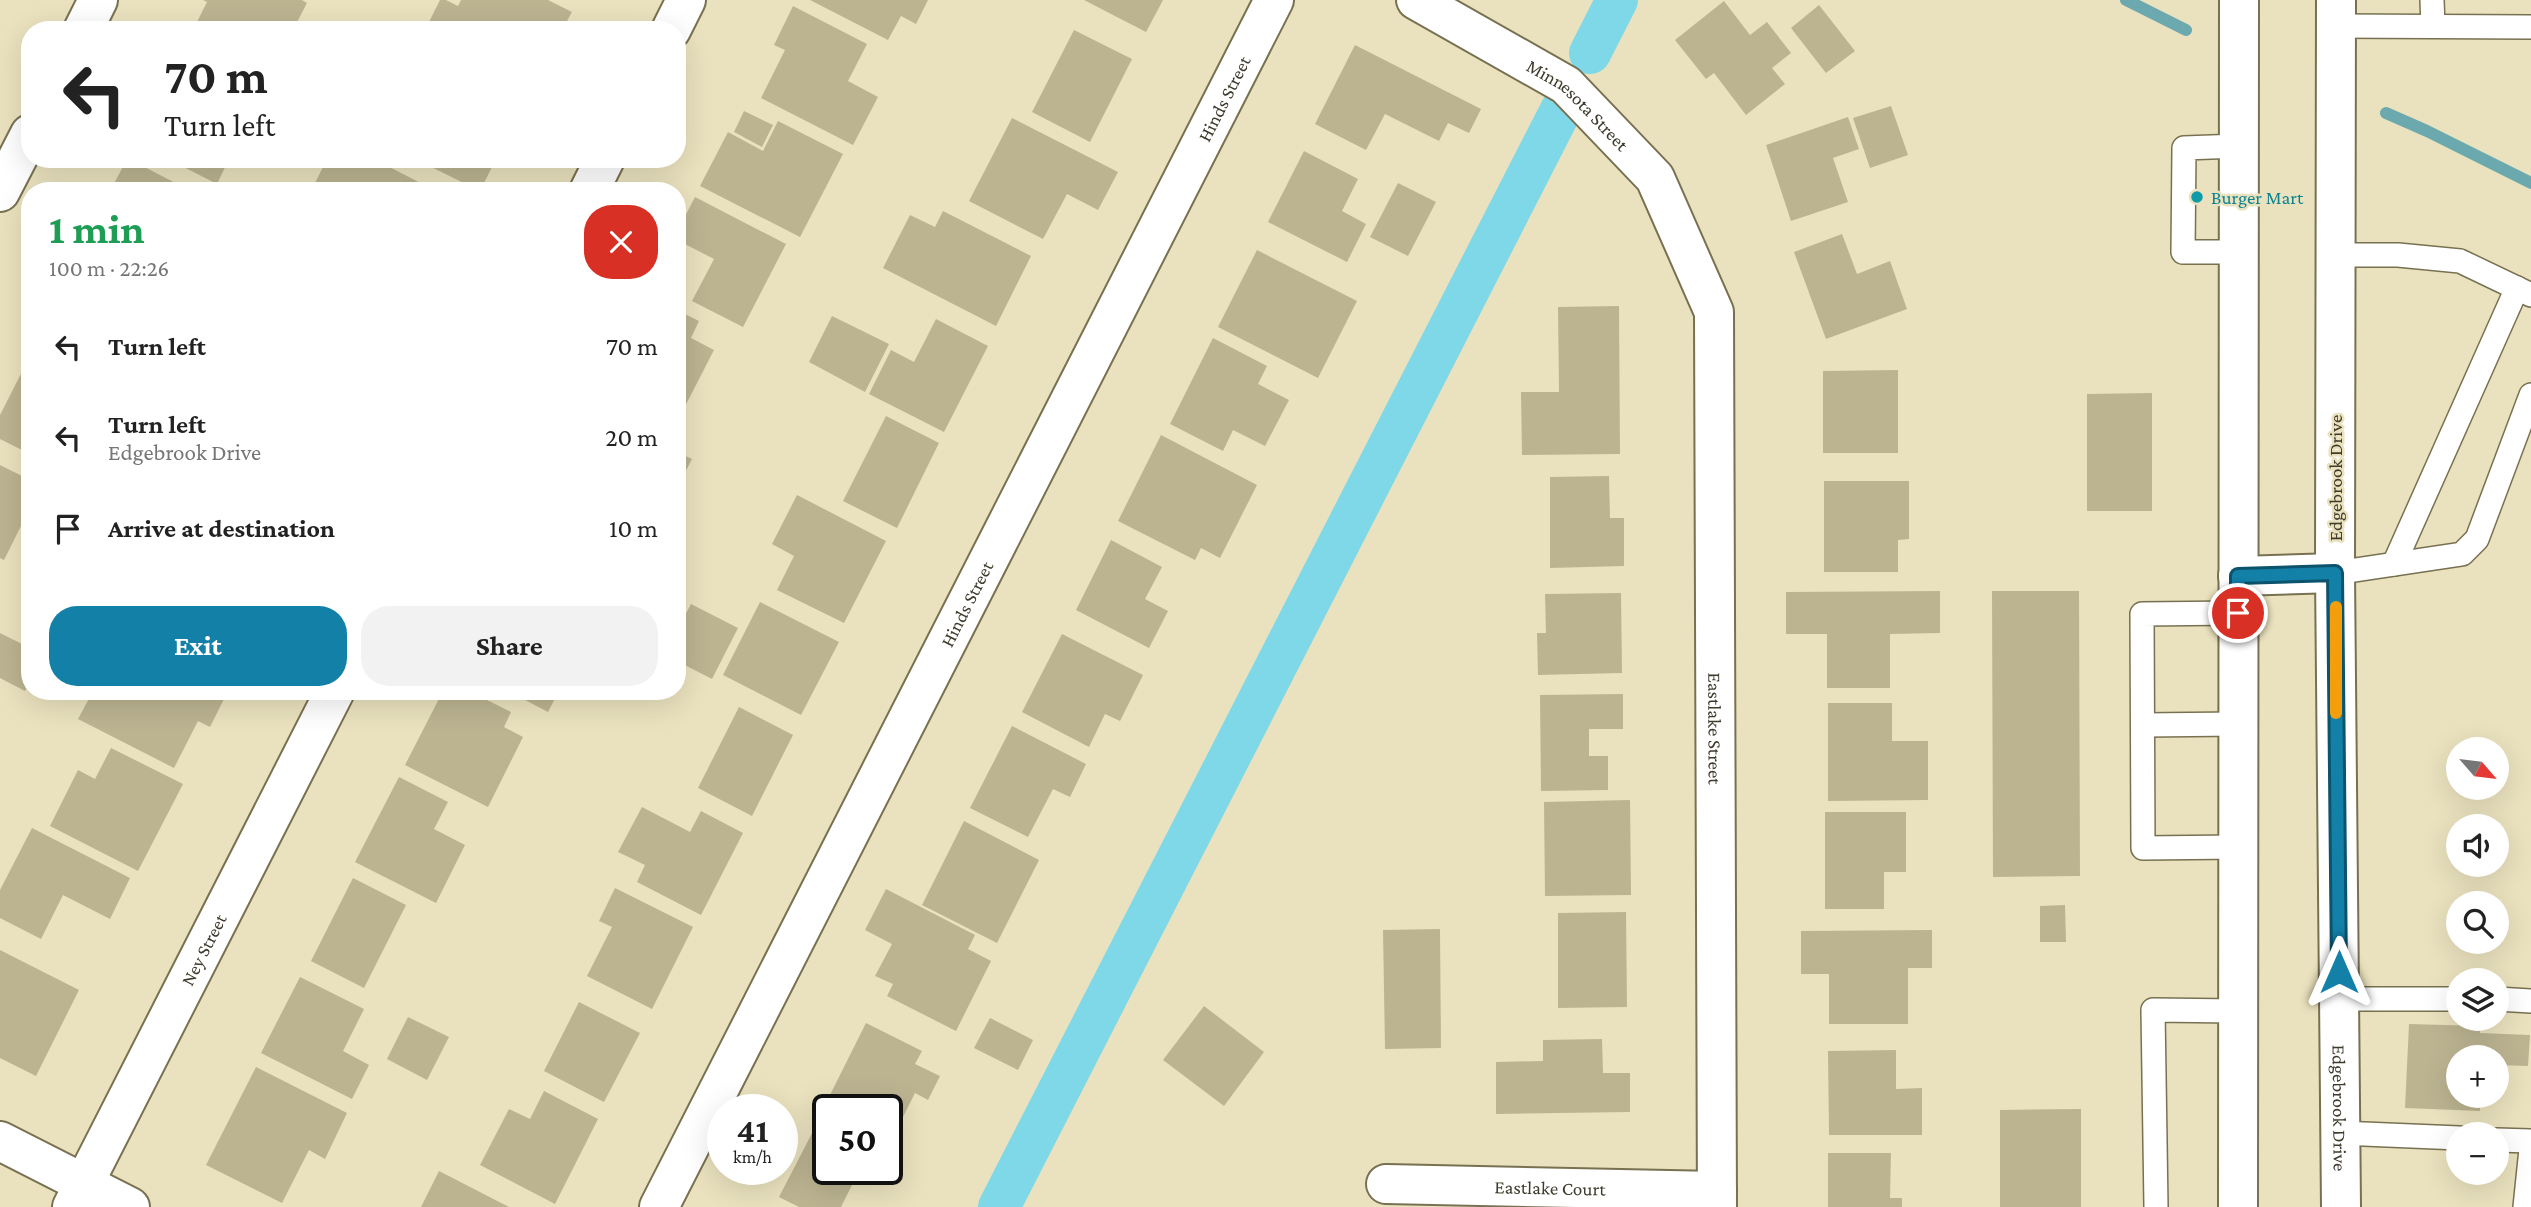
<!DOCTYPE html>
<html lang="en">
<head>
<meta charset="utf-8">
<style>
  :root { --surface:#fff; --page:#f2f2f2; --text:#222; --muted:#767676; --accent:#1380a8 }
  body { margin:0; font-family:"Crimson Pro",serif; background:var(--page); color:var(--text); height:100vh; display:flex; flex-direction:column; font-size:26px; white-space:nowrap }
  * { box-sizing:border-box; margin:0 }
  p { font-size:23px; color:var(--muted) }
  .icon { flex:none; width:38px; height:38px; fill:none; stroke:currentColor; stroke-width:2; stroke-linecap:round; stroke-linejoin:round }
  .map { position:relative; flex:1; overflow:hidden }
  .panel { position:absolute; left:21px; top:182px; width:665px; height:518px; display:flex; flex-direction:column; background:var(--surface); border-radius:28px; box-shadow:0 7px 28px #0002 }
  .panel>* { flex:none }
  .top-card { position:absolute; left:21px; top:21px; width:665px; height:147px; border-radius:28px; box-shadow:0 7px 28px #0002; background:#fff; color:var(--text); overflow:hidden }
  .needle { width:46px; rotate:118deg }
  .buttons { position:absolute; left:2446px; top:737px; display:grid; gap:14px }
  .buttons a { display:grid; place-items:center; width:63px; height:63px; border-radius:50%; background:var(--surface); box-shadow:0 7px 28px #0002; font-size:35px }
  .speed { position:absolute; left:707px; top:1094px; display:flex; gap:14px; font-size:35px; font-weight:700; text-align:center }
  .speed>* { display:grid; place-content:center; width:91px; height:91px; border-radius:50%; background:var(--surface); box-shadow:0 7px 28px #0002; line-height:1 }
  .speed small { font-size:18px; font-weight:400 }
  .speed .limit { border:4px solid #111; border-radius:10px; background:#fff; color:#111 }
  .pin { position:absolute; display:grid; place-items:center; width:60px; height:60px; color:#fff; margin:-30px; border:4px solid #fff; border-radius:50%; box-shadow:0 2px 7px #0007 }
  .me { position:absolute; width:77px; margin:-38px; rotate:0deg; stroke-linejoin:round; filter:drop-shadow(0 0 5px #0008) }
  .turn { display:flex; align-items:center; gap:24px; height:147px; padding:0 28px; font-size:32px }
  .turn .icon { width:91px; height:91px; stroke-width:2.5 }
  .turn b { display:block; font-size:49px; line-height:60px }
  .round { display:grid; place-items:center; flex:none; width:74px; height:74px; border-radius:28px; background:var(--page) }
  .overview { display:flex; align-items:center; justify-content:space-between; height:119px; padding:0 28px }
  h1 { font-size:42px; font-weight:700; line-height:52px; color:#1e9e55 }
  .action { display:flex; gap:14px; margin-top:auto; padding:14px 28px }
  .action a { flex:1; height:80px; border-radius:28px; background:var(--accent); color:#fff; font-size:28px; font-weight:700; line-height:80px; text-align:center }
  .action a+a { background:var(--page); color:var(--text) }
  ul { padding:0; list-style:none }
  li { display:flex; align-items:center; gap:21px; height:91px; padding:0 28px }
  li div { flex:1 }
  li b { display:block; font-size:26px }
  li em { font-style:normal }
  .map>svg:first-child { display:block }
</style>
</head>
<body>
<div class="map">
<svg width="2531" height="1207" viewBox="0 0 2531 1207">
  <rect width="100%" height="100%" fill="#eae2be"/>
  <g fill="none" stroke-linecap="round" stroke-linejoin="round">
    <g stroke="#6ca9af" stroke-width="12">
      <polyline points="2126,0 2186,30"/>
      <polyline points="2386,113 2427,131 2531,183"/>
    </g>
    <g stroke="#7fd8e7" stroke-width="42">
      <polyline points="1590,53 1617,0"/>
      <polyline points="999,1207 1561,110"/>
    </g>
  </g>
  <g fill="#bcb491">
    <polygon points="203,0 302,0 307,3 293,30 193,30 207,2"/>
    <polygon points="440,0 446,0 458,6 461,0 548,0 572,12 562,30 425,30"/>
    <polygon points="810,0 928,0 916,24 901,16 888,40"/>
    <polygon points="1084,0 1163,0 1146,32"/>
    <polygon points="1724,1 1750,35 1767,22 1791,53 1772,68 1785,84 1746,115 1714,73 1706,79 1675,40"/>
    <polygon points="1819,5 1855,51 1826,73 1791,28"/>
    <polygon points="793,6 867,44 848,81 878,97 853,145 761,98 785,50 774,45"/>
    <polygon points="1074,30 1132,59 1090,142 1032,112"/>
    <polygon points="1355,45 1481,109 1469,133 1448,123 1439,141 1385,114 1366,150 1315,124"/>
    <polygon points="1891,106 1908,155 1870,168 1853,118"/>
    <polygon points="744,111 773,125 762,147 734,132"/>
    <polygon points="1848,117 1859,149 1833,158 1848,202 1791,221 1766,145"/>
    <polygon points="1012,118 1118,172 1098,210 1067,194 1043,239 969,201"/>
    <polygon points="778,121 843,154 800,237 700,186 728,132 763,151"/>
    <polygon points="1304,151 1358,179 1342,211 1366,224 1347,262 1268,222"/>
    <polygon points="127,159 129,159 191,191 110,191"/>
    <polygon points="168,159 229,159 217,184"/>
    <polygon points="327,159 374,159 436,191 311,191"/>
    <polygon points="415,159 496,159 480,191"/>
    <polygon points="1398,183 1436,202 1408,256 1370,237"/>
    <polygon points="695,197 786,244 743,327 692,301 714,259 677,240 677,232"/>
    <polygon points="943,211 1031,256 996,326 883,268 910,215 935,227"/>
    <polygon points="1842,234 1857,274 1890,261 1907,309 1826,339 1794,252"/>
    <polygon points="1257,250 1357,301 1318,378 1218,327"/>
    <polygon points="1619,306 1620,454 1522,455 1521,392 1559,392 1558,307"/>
    <polygon points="677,310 699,321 691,338 714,350 679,418 677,417"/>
    <polygon points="832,316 889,344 865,392 809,362"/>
    <polygon points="936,319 988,346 944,432 869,394 891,350 914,362"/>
    <polygon points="1213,338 1267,366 1258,384 1289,400 1265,446 1233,430 1223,451 1170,424"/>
    <polygon points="30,356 30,454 0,439 0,415"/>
    <polygon points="1898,370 1898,453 1823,453 1823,371"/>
    <polygon points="2152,393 2152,511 2087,511 2087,394"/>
    <polygon points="886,416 939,443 897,528 843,501"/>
    <polygon points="1161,435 1257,485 1220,558 1201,548 1195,560 1118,521"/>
    <polygon points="677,452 692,459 677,488"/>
    <polygon points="0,465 30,480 30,508 4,560 0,558"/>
    <polygon points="1609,476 1610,518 1624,518 1624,566 1550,568 1550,477"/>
    <polygon points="1824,481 1909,481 1909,539 1898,540 1898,572 1824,572"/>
    <polygon points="797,495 886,541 844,623 777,590 794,556 772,544"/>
    <polygon points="1111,540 1162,567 1145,599 1168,611 1149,648 1076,610"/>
    <polygon points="1940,591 1940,633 1890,634 1890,688 1827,688 1827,634 1786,634 1786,592"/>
    <polygon points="1992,591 2079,591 2080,876 1993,877"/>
    <polygon points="1621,593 1622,673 1538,675 1537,633 1546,633 1545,594"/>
    <polygon points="760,602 839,642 801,715 723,675"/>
    <polygon points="691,604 738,628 712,679 677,661 677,630"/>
    <polygon points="0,633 30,648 30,682 25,691 0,678"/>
    <polygon points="1062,634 1143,675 1120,721 1105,714 1089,747 1022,712"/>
    <polygon points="93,691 228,691 210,727 198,721 174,768 78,719"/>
    <polygon points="443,691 469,691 511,712 504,727 523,737 488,807 405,765"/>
    <polygon points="508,691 559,691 548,712"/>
    <polygon points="1623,694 1623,729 1589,729 1589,756 1608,756 1608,790 1541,791 1540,695"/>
    <polygon points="1828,703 1892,703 1892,741 1928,741 1928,800 1828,801"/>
    <polygon points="739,707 793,735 752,816 698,788"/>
    <polygon points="1012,726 1086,764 1070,797 1053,789 1028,837 970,808"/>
    <polygon points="111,748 183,784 138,871 50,826 78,770 95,779"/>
    <polygon points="399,777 448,802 434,829 465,845 436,903 355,862"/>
    <polygon points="1630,800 1631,895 1545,896 1544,802"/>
    <polygon points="642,807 690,832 701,811 743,833 701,915 637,882 645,865 618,852"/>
    <polygon points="1825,812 1906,812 1906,872 1884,872 1884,909 1825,909"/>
    <polygon points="964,821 1039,860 997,943 922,905"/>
    <polygon points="32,828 130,878 110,919 63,895 41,939 0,918 0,890"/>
    <polygon points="353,878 406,905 364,988 311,961"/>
    <polygon points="615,888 693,927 652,1009 587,976 612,927 599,921"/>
    <polygon points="886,889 975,935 968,949 991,961 956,1031 887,996 893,984 875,976 892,944 865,930"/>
    <polygon points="2065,905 2066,942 2040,942 2040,906"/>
    <polygon points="1626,912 1627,1007 1558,1008 1558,913"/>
    <polygon points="1440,929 1441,1048 1385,1049 1383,930"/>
    <polygon points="1932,930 1932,968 1908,968 1908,1024 1829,1024 1829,974 1801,974 1801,931"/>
    <polygon points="0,950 79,990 36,1076 0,1058"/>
    <polygon points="300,977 364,1009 343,1051 369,1065 352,1099 261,1053"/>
    <polygon points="579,1002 640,1033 604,1102 544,1071"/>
    <polygon points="1204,1006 1264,1052 1224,1106 1163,1060"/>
    <polygon points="408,1017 449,1037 427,1080 387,1059"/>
    <polygon points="990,1018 1033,1040 1018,1070 974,1048"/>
    <polygon points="866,1023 922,1051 915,1064 940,1076 928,1100 915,1093 894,1135 887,1132 887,1110 843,1110 827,1101"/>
    <polygon points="2409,1024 2480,1026 2480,1033 2530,1035 2528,1066 2497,1065 2497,1057 2459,1057 2459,1096 2480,1096 2480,1111 2405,1108"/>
    <polygon points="1602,1039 1603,1073 1630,1073 1630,1112 1496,1114 1496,1062 1543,1061 1543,1040"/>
    <polygon points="1896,1050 1896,1089 1922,1088 1922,1135 1829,1135 1828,1051"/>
    <polygon points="256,1067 347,1113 325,1159 309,1150 282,1203 206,1165"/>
    <polygon points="544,1091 598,1119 555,1204 480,1165 509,1109 530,1119"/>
    <polygon points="2081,1109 2081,1207 2000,1207 2000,1110"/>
    <polygon points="824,1110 828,1112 828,1169 860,1169 841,1207 799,1207 779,1197"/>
    <polygon points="1828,1153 1891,1153 1890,1198 1902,1198 1902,1207 1828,1207"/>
    <polygon points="439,1171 509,1207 421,1207"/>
  </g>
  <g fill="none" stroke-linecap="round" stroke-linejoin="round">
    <defs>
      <g id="service">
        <polyline points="2432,0 2433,26"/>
        <polyline points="2335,26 2531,27"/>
        <polyline points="2239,252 2183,252 2184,148 2239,146"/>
        <polyline points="2335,255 2398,255 2460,261 2531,295"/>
        <polyline points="2394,564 2517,288"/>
        <polyline points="2335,573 2462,554 2477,539 2531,395"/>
        <polyline points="2143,725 2238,724"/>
        <polyline points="2238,847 2143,848 2142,614 2238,613"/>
        <polyline points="2339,999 2459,999"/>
        <polyline points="2497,999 2531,1001"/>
        <polyline points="2340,1133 2459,1138"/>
        <polyline points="2497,1140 2531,1141"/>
        <polyline points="2156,1207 2153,1010 2237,1011"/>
        <polyline points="2525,1207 2531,1149"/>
      </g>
      <g id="minor">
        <path id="s1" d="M1416,0L1566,85L1655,178L1714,312L1717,1207"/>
        <polyline points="83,30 98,0"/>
        <polyline points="671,30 686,0"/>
        <polyline points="589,191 605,159"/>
        <polyline points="0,192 30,134"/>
        <polyline points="0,1141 130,1207"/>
        <path id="s2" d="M1386,1184L1717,1191"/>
        <path id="s3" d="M72,1207L335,691"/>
        <path id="s4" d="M659,1207L1274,0"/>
      </g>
      <g id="secondary">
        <path id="s5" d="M2336,0L2335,573L2341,1207"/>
        <polyline points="2238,576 2335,573"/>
        <polyline points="2238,1207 2239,0"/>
      </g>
    </defs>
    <use href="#service" stroke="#787151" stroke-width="26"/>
    <use href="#minor" stroke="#787151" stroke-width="42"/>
    <use href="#secondary" stroke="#787151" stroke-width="42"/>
    <use href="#service" stroke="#fff" stroke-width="23"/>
    <use href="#minor" stroke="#fff" stroke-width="38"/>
    <use href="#secondary" stroke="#fff" stroke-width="38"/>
  </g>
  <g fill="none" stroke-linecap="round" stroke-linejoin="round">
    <defs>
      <polyline id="route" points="2238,613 2238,576 2335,573 2339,972"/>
    </defs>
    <use href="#route" stroke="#0c536d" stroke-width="18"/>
    <use href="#route" stroke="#1380a8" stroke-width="12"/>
    <polyline stroke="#f59e0b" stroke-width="12" points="2336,607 2336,713"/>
  </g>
  <circle fill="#0f9aa8" stroke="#eae2be" stroke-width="2.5" cx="2197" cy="197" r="7"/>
  <g text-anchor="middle" stroke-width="5" stroke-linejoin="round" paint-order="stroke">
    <g font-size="19" fill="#3e3b2c" stroke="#eae2be">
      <text dy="7" stroke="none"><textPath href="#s4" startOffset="1244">Hinds Street</textPath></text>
      <text dy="7" stroke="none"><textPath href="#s1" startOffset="194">Minnesota Street</textPath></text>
      <text transform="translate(2335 478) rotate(-90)" y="7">Edgebrook Drive</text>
      <text dy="7" stroke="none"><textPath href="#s4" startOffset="677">Hinds Street</textPath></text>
      <text dy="7" stroke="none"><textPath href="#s1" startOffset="864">Eastlake Street</textPath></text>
      <text dy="7" stroke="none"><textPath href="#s3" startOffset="289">Ney Street</textPath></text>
      <text dy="7" stroke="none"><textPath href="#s5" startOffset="1108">Edgebrook Drive</textPath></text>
      <text dy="7" stroke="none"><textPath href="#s2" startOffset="164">Eastlake Court</textPath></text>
    </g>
    <g font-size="19" fill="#0d838f" stroke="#eae2be" text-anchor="start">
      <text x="2211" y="204">Burger Mart</text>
    </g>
  </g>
</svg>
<div class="buttons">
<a><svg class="needle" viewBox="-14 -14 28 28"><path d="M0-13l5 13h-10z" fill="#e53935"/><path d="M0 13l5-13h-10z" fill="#767676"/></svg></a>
<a><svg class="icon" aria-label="sound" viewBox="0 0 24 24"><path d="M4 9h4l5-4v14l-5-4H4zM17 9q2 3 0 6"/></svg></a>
<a><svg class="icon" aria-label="search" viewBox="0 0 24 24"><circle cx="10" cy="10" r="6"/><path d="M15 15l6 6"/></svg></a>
<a><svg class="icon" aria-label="layers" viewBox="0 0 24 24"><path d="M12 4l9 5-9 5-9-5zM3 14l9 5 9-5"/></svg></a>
<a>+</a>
<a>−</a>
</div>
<div class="speed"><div>41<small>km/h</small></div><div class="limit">50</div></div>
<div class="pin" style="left:2238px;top:613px;background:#d93025"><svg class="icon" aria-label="arrive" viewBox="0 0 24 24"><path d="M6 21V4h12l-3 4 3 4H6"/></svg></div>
<svg class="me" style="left:2339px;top:972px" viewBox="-20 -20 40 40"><path d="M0-17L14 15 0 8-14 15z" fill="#1380a8" stroke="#fff" stroke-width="4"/></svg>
<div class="top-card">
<div class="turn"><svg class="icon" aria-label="left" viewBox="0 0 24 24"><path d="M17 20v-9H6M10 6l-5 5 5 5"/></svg><div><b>70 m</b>Turn left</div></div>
</div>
<section class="panel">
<div class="overview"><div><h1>1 min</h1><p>100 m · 22:26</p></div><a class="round" style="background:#d93025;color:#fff"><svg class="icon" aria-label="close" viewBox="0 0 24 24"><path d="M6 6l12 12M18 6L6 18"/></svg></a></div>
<ul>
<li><svg class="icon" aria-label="left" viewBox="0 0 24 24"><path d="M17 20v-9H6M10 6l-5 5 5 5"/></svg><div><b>Turn left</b></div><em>70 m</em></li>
<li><svg class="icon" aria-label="left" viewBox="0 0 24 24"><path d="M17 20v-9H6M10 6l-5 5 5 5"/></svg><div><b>Turn left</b><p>Edgebrook Drive</p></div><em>20 m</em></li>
<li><svg class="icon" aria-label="arrive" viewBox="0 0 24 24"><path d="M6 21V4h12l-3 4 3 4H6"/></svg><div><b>Arrive at destination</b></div><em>10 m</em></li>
</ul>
<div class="action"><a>Exit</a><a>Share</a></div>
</section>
</div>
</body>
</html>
